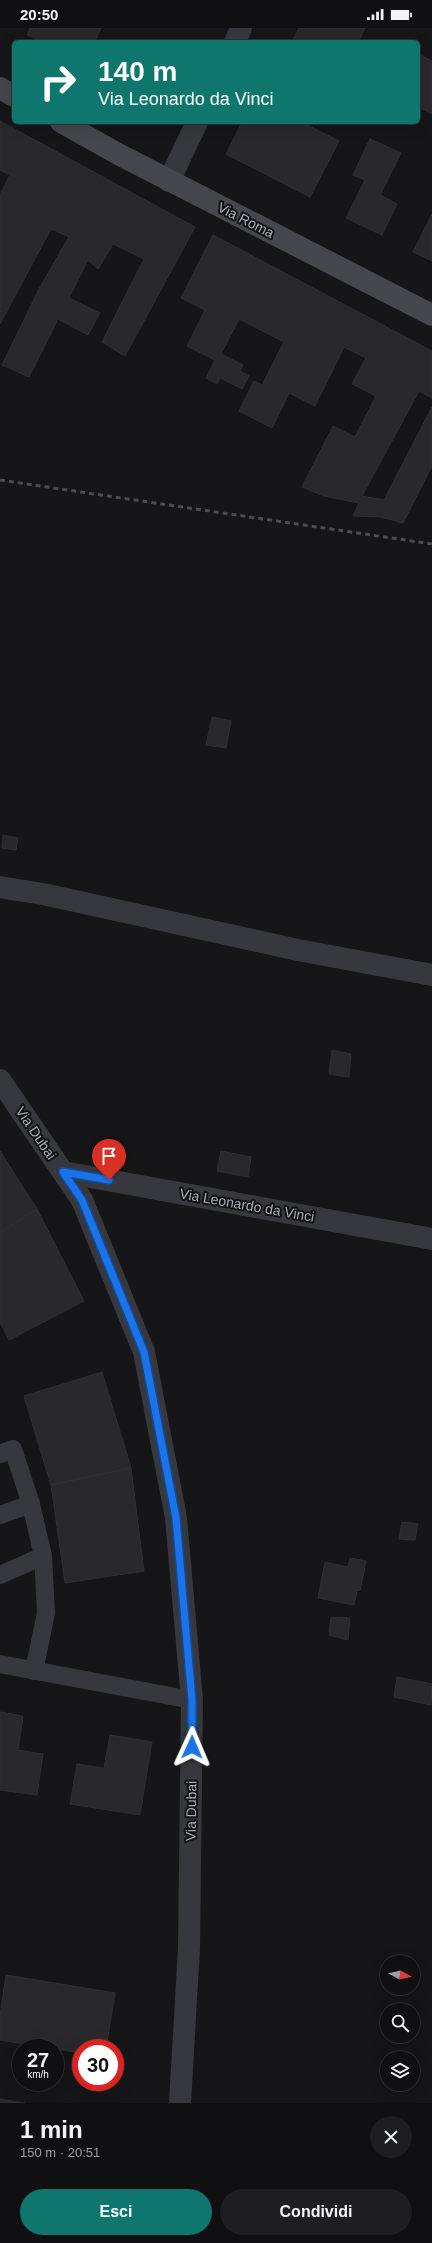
<!DOCTYPE html>
<html lang="it">
<head>
<meta charset="utf-8">
<style>
  :root { --surface:#101012; --page:#1e1e20; --text:#f1f3f6; --muted:#9c9d9f; --line:#303032; --accent:#0f766e }
  body { margin:0; font-family:Helvetica,sans-serif; background:var(--page); color:var(--text); height:100vh; display:flex; flex-direction:column; font-size:15px; white-space:nowrap }
  * { box-sizing:border-box; margin:0 }
  p { font-size:13px; color:var(--muted) }
  .icon { flex:none; width:22px; height:22px; fill:none; stroke:currentColor; stroke-width:2; stroke-linecap:round; stroke-linejoin:round }
  .map { position:relative; height:2075px; overflow:hidden }
  .sheet { display:flex; flex-direction:column; background:var(--surface); flex:1 }
  .sheet>* { flex:none }
  .guide { position:absolute; left:12px; top:12px; width:408px; height:84px; border-radius:6px; box-shadow:0 4px 16px #0002,0 0 0 1px var(--line); background:#0f766e; color:#fff; overflow:hidden }
  .needle { width:26px; rotate:98deg }
  .tools { position:absolute; left:380px; top:1927px; display:grid; gap:8px }
  .tools a { display:grid; place-items:center; width:40px; height:40px; border-radius:50%; background:var(--surface); box-shadow:0 4px 16px #0002,0 0 0 1px var(--line); font-size:20px }
  .speed { position:absolute; left:12px; top:2011px; display:flex; gap:8px; font-size:20px; font-weight:700; text-align:center }
  .speed>* { display:grid; place-content:center; width:52px; height:52px; border-radius:50%; background:var(--surface); box-shadow:0 4px 16px #0002,0 0 0 1px var(--line); line-height:1 }
  .speed small { font-size:10px; font-weight:400 }
  .speed .limit { border:6px solid #d22; background:#fff; color:#111 }
  .pin { position:absolute; display:grid; place-items:center; width:34px; height:34px; color:#fff; margin:-41px -17px; border-radius:50% 50% 50% 0; rotate:-45deg; box-shadow:0 0 4px #0007 }
  .pin .icon { rotate:45deg }
  .me { position:absolute; width:44px; margin:-22px; rotate:1deg; stroke-linejoin:round; filter:drop-shadow(0 0 3px #0008) }
  .turn { display:flex; align-items:center; gap:14px; height:84px; padding:0 20px; font-size:18px }
  .turn .icon { width:52px; height:52px; stroke-width:2.5 }
  .turn b { display:block; font-size:28px; line-height:34px }
  .round { display:grid; place-items:center; flex:none; width:42px; height:42px; border-radius:21px; background:var(--page) }
  .head { display:flex; align-items:center; justify-content:space-between; height:68px; padding:0 20px }
  h1 { font-size:24px; font-weight:700; line-height:30px }
  .action { display:flex; gap:8px; margin-top:auto; padding:8px 20px }
  .action a { flex:1; height:46px; border-radius:24px; background:var(--accent); color:#fff; font-size:16px; font-weight:700; line-height:46px; text-align:center }
  .action a+a { background:var(--page); color:var(--text) }
  .status { display:flex; justify-content:space-between; align-items:center; height:28px; padding:0 20px; background:var(--surface); direction:ltr }
  .status svg { height:11px; fill:currentColor }
  .map>svg:first-child { display:block }
</style>
</head>
<body>
<div class="status"><b>20:50</b><svg viewBox="0 0 49 12"><path d="M0 12V9h3v3zM5 12V6h3v6zM10 12V3h3v9zM15 12V0h3v12zM26 1h20v11H26zM47 4h2v5h-2z"/></svg></div>
<div class="map">
<svg width="432" height="2075" viewBox="0 0 432 2075">
  <rect width="100%" height="100%" fill="#161618"/>
  <g fill="#29292c" stroke="#303034">
    <polygon points="30,0 101,0 95,14 43,14 27,7"/>
    <polygon points="299,0 365,0 358,14 292,14"/>
    <polygon points="418,26 432,33 432,86 418,79"/>
    <polygon points="0,93 195,199 125,328 102,314 144,231 113,216 98,241 88,232 69,270 100,285 88,307 58,291 29,349 2,337 40,259 69,209 51,201 0,296 0,167 10,147 0,142"/>
    <polygon points="242,94 301,94 339,113 310,169 226,126"/>
    <polygon points="370,111 401,125 380,167 397,176 382,207 346,190 365,152 353,147"/>
    <polygon points="432,186 432,233 413,224"/>
    <polygon points="213,207 432,323 432,370 419,363 362,468 384,472 432,379 432,438 403,495 381,489 353,488 359,475 324,468 302,459 333,398 355,409 376,368 352,356 366,330 344,319 315,378 289,365 272,400 239,383 254,353 262,357 284,314 239,291 221,326 243,337 240,343 249,348 242,361 220,350 217,356 206,350 215,332 187,318 205,282 181,270"/>
    <polygon points="212,689 231,693 226,720 206,717"/>
    <polygon points="3,807 18,810 16,822 2,820"/>
    <polygon points="332,1022 351,1026 349,1049 329,1046"/>
    <polygon points="0,1123 37,1181 0,1205"/>
    <polygon points="221,1123 251,1129 248,1149 217,1143"/>
    <polygon points="37,1181 84,1273 9,1312 0,1294 0,1205"/>
    <polygon points="102,1344 131,1440 51,1457 24,1368"/>
    <polygon points="131,1440 144,1543 65,1555 51,1457"/>
    <polygon points="402,1494 418,1496 415,1512 399,1511"/>
    <polygon points="350,1530 366,1533 360,1563 357,1562 354,1577 318,1570 325,1534 348,1539"/>
    <polygon points="331,1589 350,1590 348,1612 329,1607"/>
    <polygon points="397,1649 432,1656 431,1677 394,1669"/>
    <polygon points="0,1684 23,1688 18,1722 43,1726 37,1767 0,1762"/>
    <polygon points="110,1707 152,1714 140,1787 70,1776 77,1736 104,1740"/>
    <polygon points="6,1947 115,1965 106,2020 81,2020 81,2025 0,2012 0,1988"/>
    <polygon points="0,2071 25,2075 0,2075"/>
  </g>
  <g fill="none" stroke-linecap="round" stroke-linejoin="round">
    <g stroke="#37383d" stroke-width="18">
      <polyline points="0,1426 13,1421 31,1476 43,1528 46,1585 34,1643"/>
      <polyline points="0,1487 31,1476"/>
      <polyline points="0,1547 43,1528"/>
      <polyline points="0,1636 192,1672"/>
    </g>
    <g stroke="#37383d" stroke-width="22">
      <polyline points="235,14 241,0"/>
      <polyline points="169,153 197,94"/>
      <polyline points="0,859 43,866 298,922 432,947"/>
      <polyline points="0,1052 82,1172 144,1324 176,1490 192,1672 189,1920 180,2075"/>
      <polyline points="63,1144 432,1211"/>
    </g>
    <g stroke="#45474d" stroke-width="22">
      <polyline points="0,60 14,68"/>
      <polyline points="61,94 120,127 432,287"/>
    </g>
    <polyline stroke="#4a4c52" stroke-width="3" stroke-dasharray="5 4" stroke-linecap="butt" points="0,452 432,516"/>
  </g>
  <g fill="none" stroke-linecap="round" stroke-linejoin="round">
    <defs>
      <polyline id="route" points="109,1152 63,1144 82,1172 144,1324 176,1490 192,1672 192,1719"/>
    </defs>
    <use href="#route" stroke="#114b97" stroke-width="10"/>
    <use href="#route" stroke="#1a73e8" stroke-width="7"/>
  </g>
  <g text-anchor="middle" stroke-width="4" stroke-linejoin="round" paint-order="stroke">
    <g font-size="14" fill="#a8adb8" stroke="#111113">
      <text transform="translate(246 192) rotate(27)" y="5">Via Roma</text>
      <text transform="translate(36 1105) rotate(56)" y="5">Via Dubai</text>
      <text transform="translate(247 1177) rotate(10)" y="5">Via Leonardo da Vinci</text>
      <text transform="translate(191 1783) rotate(-89)" y="5">Via Dubai</text>
    </g>
  </g>
</svg>
<div class="tools">
<a><svg class="needle" viewBox="-14 -14 28 28"><path d="M0-13l5 13h-10z" fill="#e53935"/><path d="M0 13l5-13h-10z" fill="#9c9d9f"/></svg></a>
<a><svg class="icon" aria-label="search" viewBox="0 0 24 24"><circle cx="10" cy="10" r="6"/><path d="M15 15l6 6"/></svg></a>
<a><svg class="icon" aria-label="layers" viewBox="0 0 24 24"><path d="M12 4l9 5-9 5-9-5zM3 14l9 5 9-5"/></svg></a>
</div>
<div class="speed"><div>27<small>km/h</small></div><div class="limit">30</div></div>
<div class="pin" style="left:109px;top:1152px;background:#d93025"><svg class="icon" aria-label="arrive" viewBox="0 0 24 24"><path d="M6 21V4h12l-3 4 3 4H6"/></svg></div>
<svg class="me" style="left:192px;top:1719px" viewBox="-20 -20 40 40"><path d="M0-17L14 15 0 8-14 15z" fill="#1a73e8" stroke="#fff" stroke-width="4"/></svg>
<div class="guide">
<div class="turn"><svg class="icon" aria-label="right" viewBox="0 0 24 24"><path d="M7 20v-9h11M14 6l5 5-5 5"/></svg><div><b>140 m</b>Via Leonardo da Vinci</div></div>
</div>
</div>
<section class="sheet">
<div class="head"><div><h1>1 min</h1><p>150 m · 20:51</p></div><a class="round"><svg class="icon" aria-label="close" viewBox="0 0 24 24"><path d="M6 6l12 12M18 6L6 18"/></svg></a></div>
<div class="action"><a>Esci</a><a>Condividi</a></div>
</section>
</body>
</html>
